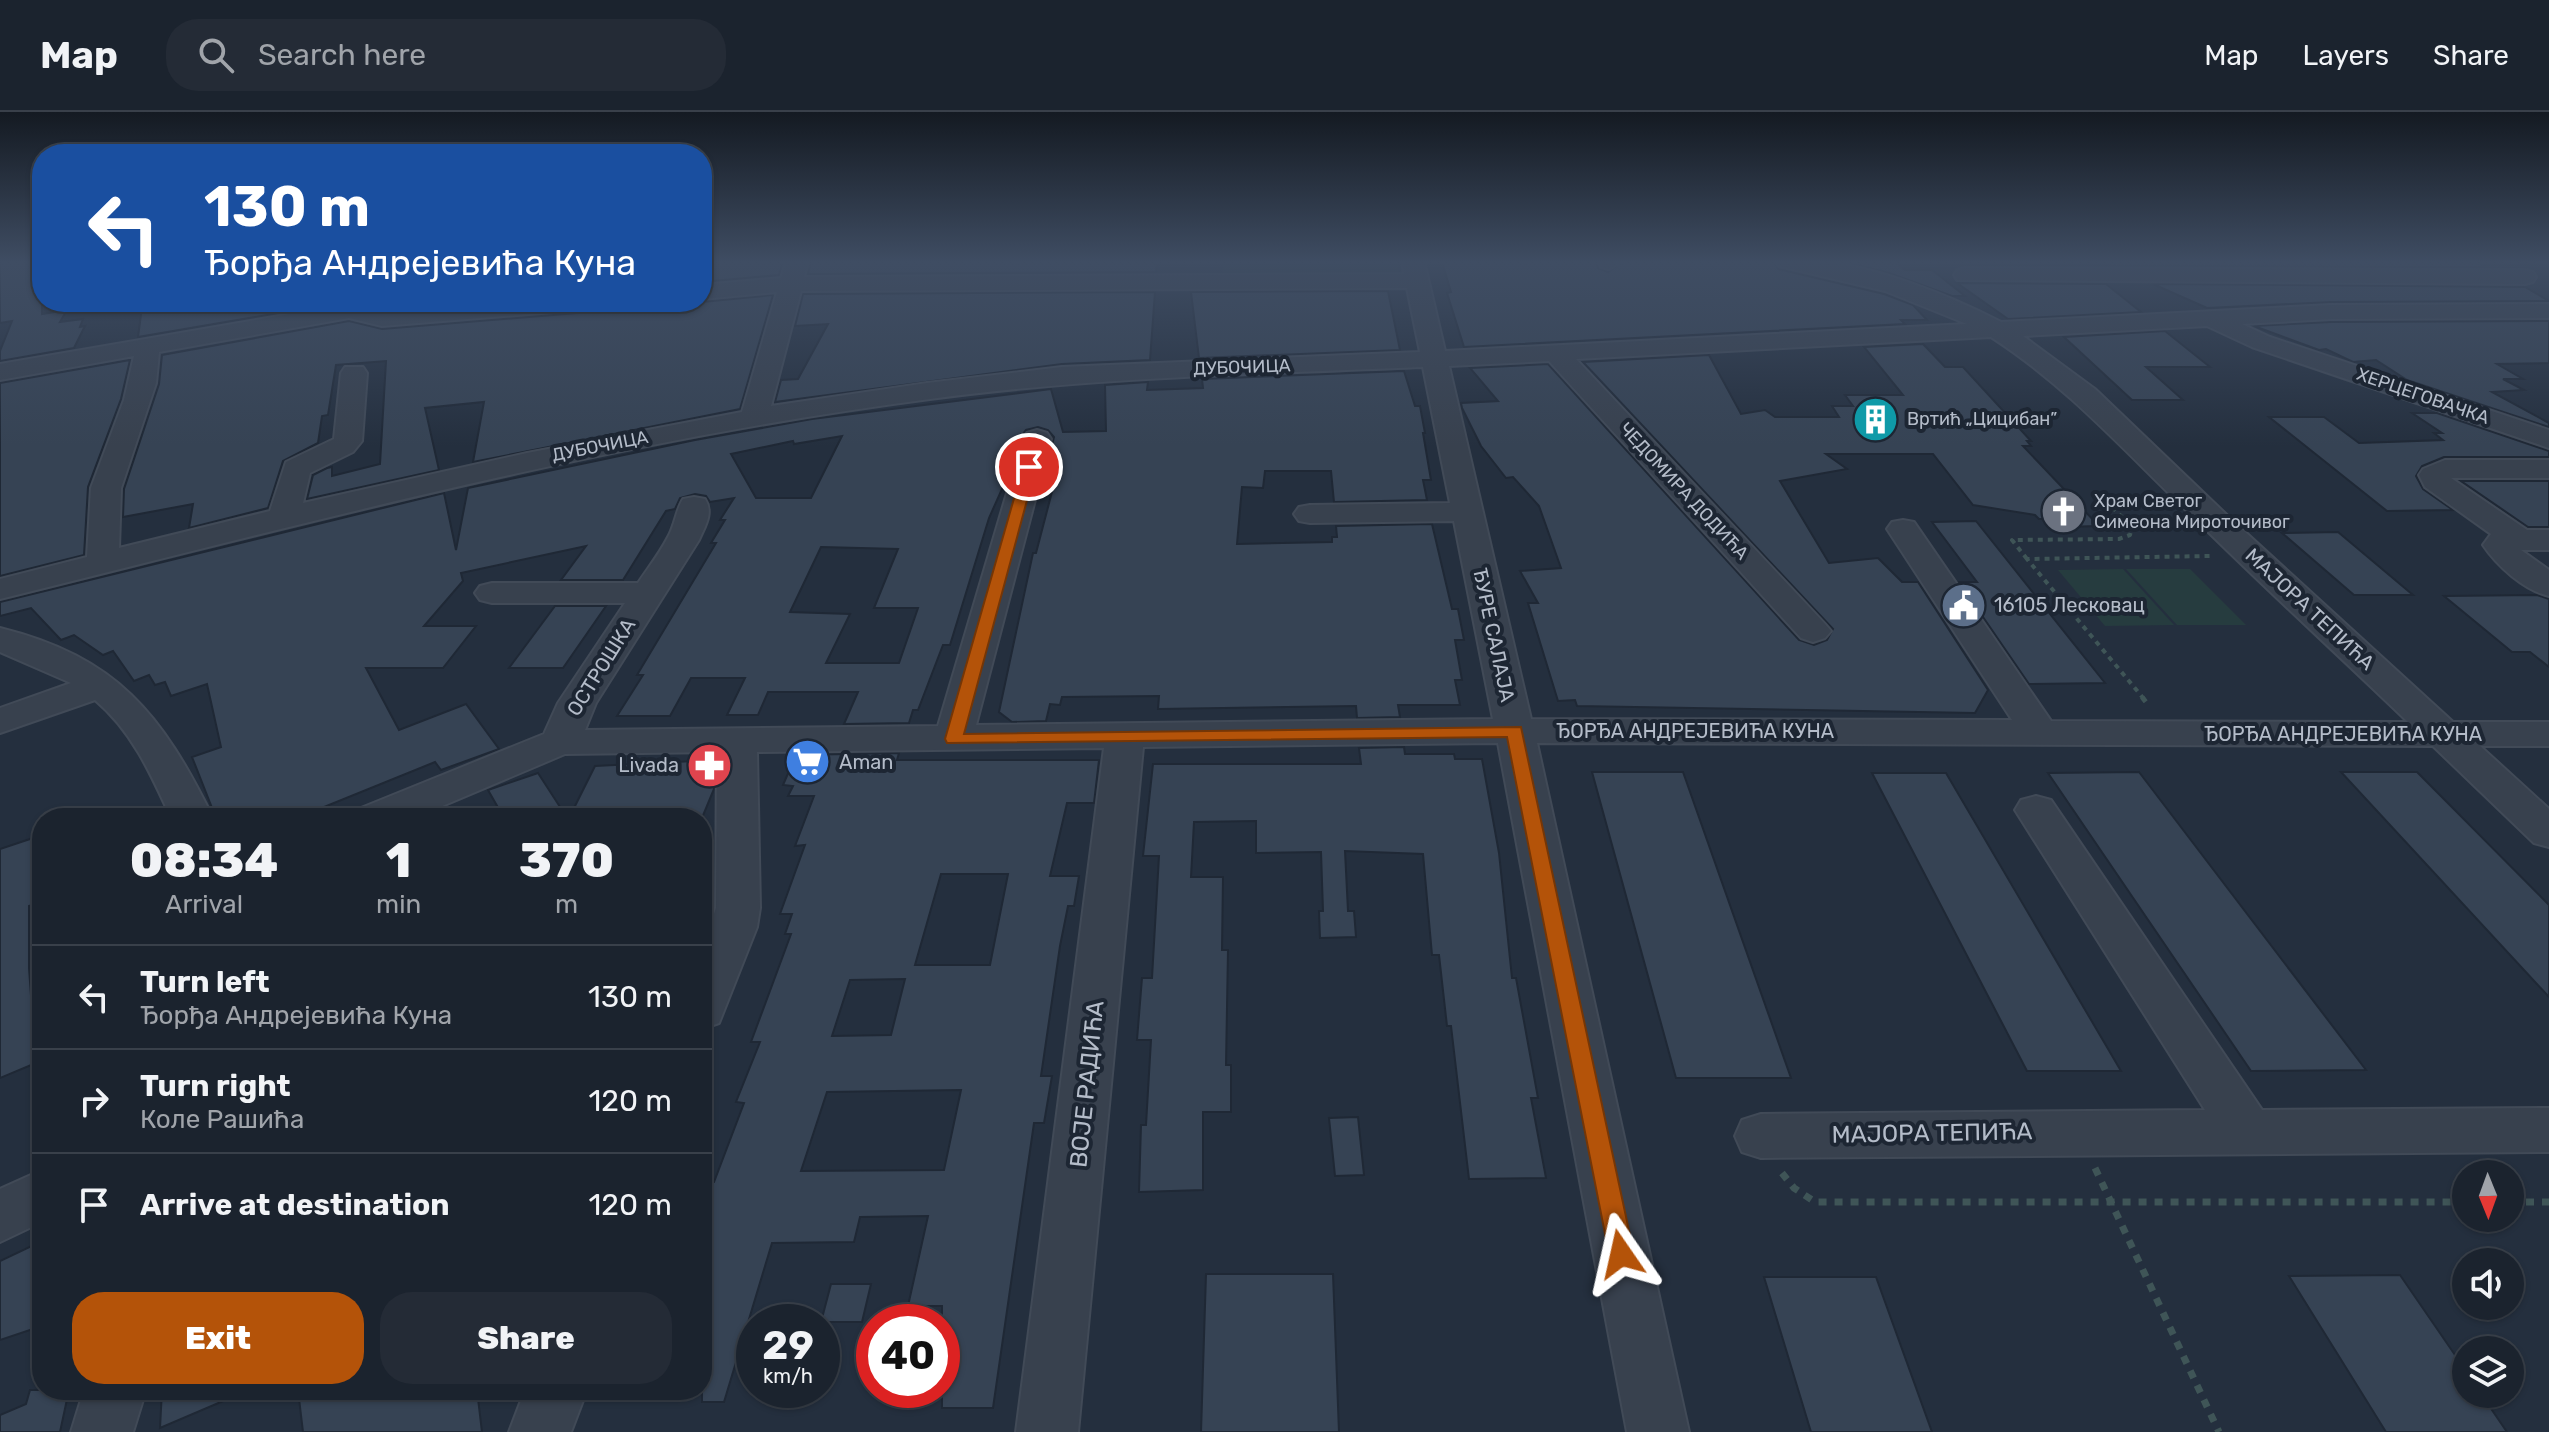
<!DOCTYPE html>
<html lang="en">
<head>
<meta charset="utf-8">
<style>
  :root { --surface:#1b232e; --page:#242b36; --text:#f1f3f6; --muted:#a0a4aa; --line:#39404a; --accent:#b45309 }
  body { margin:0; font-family:Rubik,sans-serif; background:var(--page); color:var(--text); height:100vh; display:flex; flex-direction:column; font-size:30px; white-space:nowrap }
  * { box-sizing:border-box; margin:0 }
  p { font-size:26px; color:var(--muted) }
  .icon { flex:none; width:44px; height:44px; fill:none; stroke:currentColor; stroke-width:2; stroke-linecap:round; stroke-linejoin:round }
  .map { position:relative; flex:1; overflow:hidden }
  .panel { position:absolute; left:32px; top:696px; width:680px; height:592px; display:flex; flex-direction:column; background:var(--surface); border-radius:32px; box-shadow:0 2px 6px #0004,0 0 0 2px var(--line) }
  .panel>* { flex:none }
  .top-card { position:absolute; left:32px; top:32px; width:680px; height:168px; border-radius:32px; box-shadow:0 2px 6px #0004,0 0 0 2px var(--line); background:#1a4fa0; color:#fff; overflow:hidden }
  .needle { width:52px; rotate:179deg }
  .fabs { position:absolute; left:2452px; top:1048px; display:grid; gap:16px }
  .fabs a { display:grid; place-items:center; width:72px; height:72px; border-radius:50%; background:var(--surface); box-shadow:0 2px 6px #0004,0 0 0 2px var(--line); font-size:40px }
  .speed { position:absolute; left:736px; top:1192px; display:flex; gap:16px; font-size:40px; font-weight:700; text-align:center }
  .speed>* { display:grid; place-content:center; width:104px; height:104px; border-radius:50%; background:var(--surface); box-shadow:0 2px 6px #0004,0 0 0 2px var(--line); line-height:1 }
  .speed small { font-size:20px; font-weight:400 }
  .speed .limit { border:12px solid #d22; background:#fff; color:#111 }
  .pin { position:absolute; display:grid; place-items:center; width:68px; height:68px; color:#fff; margin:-34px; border:4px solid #fff; border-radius:50%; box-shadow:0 2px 8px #0007 }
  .me { position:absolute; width:88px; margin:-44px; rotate:349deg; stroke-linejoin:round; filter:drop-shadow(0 0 6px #0008) }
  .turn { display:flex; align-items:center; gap:28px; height:168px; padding:0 40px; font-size:36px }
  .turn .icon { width:104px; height:104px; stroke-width:2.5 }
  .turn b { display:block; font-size:56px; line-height:68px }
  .eta { display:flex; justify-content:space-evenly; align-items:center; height:136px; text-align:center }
  .eta b { font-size:48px; font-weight:800; line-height:56px }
  .primary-button { display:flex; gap:16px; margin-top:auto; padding:16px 40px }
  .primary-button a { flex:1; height:92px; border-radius:32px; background:var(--accent); color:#fff; font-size:32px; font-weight:800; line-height:92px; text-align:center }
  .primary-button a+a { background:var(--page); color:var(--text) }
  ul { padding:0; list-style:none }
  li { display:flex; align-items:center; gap:24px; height:104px; padding:0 40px; border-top:2px solid var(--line) }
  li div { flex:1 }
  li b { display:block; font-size:30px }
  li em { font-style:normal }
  header { display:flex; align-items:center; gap:48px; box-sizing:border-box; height:112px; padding:0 40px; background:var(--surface); border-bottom:2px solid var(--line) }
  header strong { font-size:38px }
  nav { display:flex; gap:44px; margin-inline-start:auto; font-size:28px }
  .search { width:560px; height:72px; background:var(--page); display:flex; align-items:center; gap:20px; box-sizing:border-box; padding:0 28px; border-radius:32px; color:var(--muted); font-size:30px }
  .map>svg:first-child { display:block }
</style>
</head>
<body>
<header>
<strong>Map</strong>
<div class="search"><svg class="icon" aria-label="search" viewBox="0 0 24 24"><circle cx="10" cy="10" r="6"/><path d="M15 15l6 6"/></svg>Search here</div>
<nav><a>Map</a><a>Layers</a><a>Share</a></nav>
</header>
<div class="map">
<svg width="2549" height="1320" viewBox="0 0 2549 1320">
  <rect width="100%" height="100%" fill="#242f3e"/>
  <g fill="#263c3f">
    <polygon points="1223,149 1397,149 1400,165 1223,167"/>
    <polygon points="2123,457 2174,513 2105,514 2058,458"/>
    <polygon points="2126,457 2190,457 2246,513 2177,513"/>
  </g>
  <g fill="#364354" stroke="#1f2835" stroke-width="2" fill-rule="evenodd">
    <polygon points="0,149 42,149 42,202 67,198 60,210 83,207 80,215 85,214 74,236 0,249 0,239 12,209 0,211"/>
    <polygon points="704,149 783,149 779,163 702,170"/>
    <polygon points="811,149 1051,151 1157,151 1156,160 808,162"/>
    <polygon points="1595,149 1598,156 1608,160 1623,149 1773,149 1778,157 1884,182 1913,193 1927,208 1901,208 1905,212 1464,235 1447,181 1451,180 1442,150"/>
    <polygon points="1842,149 1894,149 1905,158 1932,158 1965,184 1952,184 1889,161"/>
    <polygon points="2100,149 2475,149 2486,155 2110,154"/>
    <polygon points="1957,171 2106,172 2141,200 2008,207"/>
    <polygon points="2153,172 2525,175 2549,189 2331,190 2207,196"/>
    <polygon points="1388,179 1400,238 1199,246 1191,180"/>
    <polygon points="1155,180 1150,248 1062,252 775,290 781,268 798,267 828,212 795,214 803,182"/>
    <polygon points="773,183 740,297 473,350 484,290 425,296 439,358 307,387 313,363 327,356 332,355 332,364 380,352 386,249 336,253 328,303 322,304 318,331 283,349 268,396 189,416 193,392 123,405 124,377 159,272 162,243 349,209 382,217 590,200 600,197 605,190 702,190"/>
    <polygon points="156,190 343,190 138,225 142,195 156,193"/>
    <polygon points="353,190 466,190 382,197"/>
    <polygon points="2549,209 2549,251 2497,252 2523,267 2503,267 2524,278 2492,280 2549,311 2549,315 2407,268 2376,248 2353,250 2326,237 2319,238 2254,214 2331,210"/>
    <polygon points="2165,219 2210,255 2146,255 2183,288 2132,288 2064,225"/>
    <polygon points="1923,232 1945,255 1963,255 2031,329 2027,329 2031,334 2023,334 2099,414 2062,415 2055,407 2039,407 2035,403 1973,393 1933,342 1826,342 1847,357 1780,369 1829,451 1878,446 1902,470 1918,470 1988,578 1975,601 1577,594 1575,588 1558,589 1528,491 1538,491 1520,459 1561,456 1539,394 1513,365 1506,366 1481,334 1462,296 1461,291 1498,289 1470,256 1548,252 1799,528 1814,533 1827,528 1833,517 1583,250 1709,243 1741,302 1765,298 1775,305 1839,305 1832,294 1853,294 1845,283 1903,283 1864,235"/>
    <polygon points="130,248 121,287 88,375 84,443 0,464 0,271"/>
    <path d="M1404,259L1415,294H1420L1425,321H1423L1431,368H1423L1427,388L1334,390L1331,359H1265L1263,376L1242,375L1237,432L1332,430V425H1337L1336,414L1432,412L1452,497H1458L1464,528H1455L1462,568H1455L1460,593H1398L1400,605L1357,606L1356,594L1158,597L1159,584L1062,585L1060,593L1050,592L1046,609L1012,610L999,600L1033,441H1036L1053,376H1041L1054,325L1048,318L1038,315L1026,318L1020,326L1005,377H1002L989,406L950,533H943L918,598H913L909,611L844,612L858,580H768L758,603H727L745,566H691L670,604H617L643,563H637L716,431H711L725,408H720L734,386L710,390L706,384L695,382L680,386L675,397L666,399L623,468H561L586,434L461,461L463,469L424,514H476L443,556H366L399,618L466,592L499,637L441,658L435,650L297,706H216L192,645L221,635L207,572L171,584L165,570L155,573L149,563L134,569L113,539L103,543L74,523L61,528L31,496L0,504V490L444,381L456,438L468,376L695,328L812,307L1051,277L1063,320L1106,319L1105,273L1148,270L1147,278L1203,276L1202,267ZM842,324L811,386H756L731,342L793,329L794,332ZM821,435L898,437L874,496H918L899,551H826L850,502L790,500Z"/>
    <polygon points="2412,301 2437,301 2549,339 2549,345 2444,345 2422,354 2416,364 2423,377 2453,398 2387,399 2269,305 2324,305 2359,331 2443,328 2434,321 2442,321"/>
    <polygon points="2461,369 2549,369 2549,415 2528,415"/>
    <polygon points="1976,409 2105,571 2029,572 1959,470 1977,470 1932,410"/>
    <polygon points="2338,420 2413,483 2354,483 2282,421"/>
    <polygon points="2537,483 2549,487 2549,555 2530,540 2512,540 2444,484"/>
    <polygon points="555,494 606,494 563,556 509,556"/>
    <polygon points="1404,635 1405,642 1454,642 1455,647 1482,647 1499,741 1512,866 1516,866 1538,986 1531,986 1546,1066 1469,1067 1451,914 1447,914 1439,843 1432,843 1423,742 1345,739 1348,799 1354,799 1356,825 1320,826 1319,799 1323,799 1321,740 1256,741 1256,709 1194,710 1191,765 1223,765 1222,838 1228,838 1226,953 1231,953 1231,1000 1203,1000 1203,1078 1139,1080 1141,1013 1146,1013 1151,928 1137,928 1142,866 1152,866 1159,744 1143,744 1153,652 1361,652 1359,636"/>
    <path d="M899,641L897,648H1099L1094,691H1067L1050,764H1079L1074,794H1068L1060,834L1041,964H1052L1044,1011H1034L993,1296H942V1194H908L928,1104L860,1105L854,1130L772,1131L724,1290H702V1070H714L744,991L736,990L760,930H751L791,822H785L792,802H780L805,733L795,734L814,684H788L793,674L783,673L796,643ZM941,762H1008L990,853H915ZM905,867L891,923L832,924L850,868ZM961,978L944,1058L801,1059L827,980Z"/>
    <polygon points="714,648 714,677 702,706 654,706 657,695 573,698 595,654"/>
    <polygon points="1592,660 1683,660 1791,966 1676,966"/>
    <polygon points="2139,660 2366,958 2251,959 2048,661"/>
    <polygon points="2341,660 2417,660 2549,793 2549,885"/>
    <polygon points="538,661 562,698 544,699 549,706 504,706 488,678"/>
    <polygon points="1872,661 1946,661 2121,959 2027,959"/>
    <polygon points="42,723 42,790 29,794 29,856 36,951 0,966 0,737"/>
    <polygon points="1358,1005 1364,1063 1335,1064 1329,1006"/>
    <polygon points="42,1129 42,1214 0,1228 0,1149"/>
    <polygon points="1206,1162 1333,1162 1339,1320 1201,1320"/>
    <polygon points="2400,1163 2466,1259 2466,1282 2481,1282 2507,1320 2386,1320 2289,1164"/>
    <polygon points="1764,1165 1876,1165 1932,1320 1811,1320"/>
    <polygon points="831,1172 871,1172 862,1210 821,1210"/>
    <polygon points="30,1278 69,1278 60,1320 0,1320 0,1303 26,1292"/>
    <polygon points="162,1278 249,1278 160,1316"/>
    <polygon points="298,1278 477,1278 482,1320 303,1320"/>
  </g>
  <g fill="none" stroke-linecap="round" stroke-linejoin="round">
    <defs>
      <g id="minor">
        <path d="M786,149H808L804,165L1404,162L1402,149H1424L1445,239L1967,212L1885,179L1779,154L1776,149C1790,149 1805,148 1819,149C1876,154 1951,184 2001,210L2331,193L2549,192V206L2331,207L2242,212L2270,225L2549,318V336L2252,235L2207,214L2023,224L2095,277L2232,408L2453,610H2549V634H2480L2549,697V735L2534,731L2433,634L1537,631L1689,1320H1627L1498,631L1143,635L1078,1320H1016L1104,636L757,640L760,796L757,815L719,911L702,917V838L716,796L717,640L565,642L414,706H355L361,696L544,622L558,591L625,491H492L480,488L475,481L480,474L492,471H638C648,456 660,441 668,425C675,413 676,398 683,387L694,385L705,387C714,401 705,414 699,428L596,591L585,618L938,614L1023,327L1027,321L1037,318L1047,321L1051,327L976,613L1493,607L1454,409L1310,411L1299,409L1294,402L1299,395L1310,393L1450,391L1423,255C1258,262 1093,265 930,287C613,328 307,411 0,487V467L87,445L91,376L124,288L134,244L0,268V252L349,192L382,200L502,190H602L598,195L590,197L382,214L349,206L159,240L156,271L121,376L119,436L270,399L286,350L334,327L341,261L345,255H363L367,261L362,329L353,340L310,361L303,391L527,341L742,300L777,180L702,187V173L781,166ZM1407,176L1420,240L1062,255L927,271L771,294L801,179ZM1991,225C2064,272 2121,335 2183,395C2256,468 2333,538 2408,610L2051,609L1914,410L1903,408L1892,410L1887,417L2012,608L1531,607L1449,254L1549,249L1801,526L1813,530L1825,526L1831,519L1825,512L1576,247Z"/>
        <polygon points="1598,149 1620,149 1620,150 1609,157 1601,155"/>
        <polygon points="1965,156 2525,158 2533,160 2536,165 2533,170 2525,172 1957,168 1954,163 1957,158"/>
        <path d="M2445,348H2549V366H2451L2527,418H2549V438H2521L2549,458V484C2524,478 2497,454 2483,433L2491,422L2425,375L2419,363L2423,357Z"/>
        <path d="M0,516C117,545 162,602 213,706H171C151,662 132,619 95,588L0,621V596L71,571L0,540Z"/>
        <polygon points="2036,684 2051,688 2262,998 2549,996 2549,1040 1761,1046 1742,1040 1735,1024 1742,1008 1761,1002 2205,998 2015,698 2021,688"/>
        <polygon points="42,1058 42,1110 0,1130 0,1077"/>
        <polygon points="84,1278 146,1278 133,1320 71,1320"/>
        <polygon points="525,1278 587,1278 571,1320 509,1320"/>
      </g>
    </defs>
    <use href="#minor" stroke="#414a57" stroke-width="4"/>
    <g stroke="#3f5557" stroke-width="4" stroke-dasharray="5 5" stroke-linecap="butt">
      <polyline points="2105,388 2132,415 2181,415"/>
      <polyline points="2027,447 2012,428 2119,427 2130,423 2132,415"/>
      <polyline points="2144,587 2027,447 2210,444"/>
    </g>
    <polyline stroke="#3f5557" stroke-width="5" stroke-dasharray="6 6" stroke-linecap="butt" points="2142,585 2149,594"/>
    <g stroke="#3f5557" stroke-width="7" stroke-dasharray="8 8" stroke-linecap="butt">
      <polyline points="2095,1056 2219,1320"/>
      <polyline points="1782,1061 1794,1076 1815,1090 2466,1090"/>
      <polyline points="2510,1090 2549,1090"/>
    </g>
    <use href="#minor" fill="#38414e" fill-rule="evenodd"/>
  </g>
  <linearGradient id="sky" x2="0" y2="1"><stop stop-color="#141a22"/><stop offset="0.45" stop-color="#3f4d63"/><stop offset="1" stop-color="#3f4d63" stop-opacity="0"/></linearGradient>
  <rect width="2549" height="334" fill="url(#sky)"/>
  <polygon fill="#b45309" stroke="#753606" stroke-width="2" points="1029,351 1036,355 964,622 1521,615 1634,1142 1631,1151 1621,1154 1612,1151 1609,1142 1507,625 947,631 945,627 1023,355"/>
  <defs>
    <symbol id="building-disc" viewBox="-11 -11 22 22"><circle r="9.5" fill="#0f9aa8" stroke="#1d2633"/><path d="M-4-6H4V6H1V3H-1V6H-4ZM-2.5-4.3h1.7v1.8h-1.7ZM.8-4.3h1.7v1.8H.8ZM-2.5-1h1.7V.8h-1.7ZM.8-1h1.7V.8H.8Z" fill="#fff"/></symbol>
    <symbol id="church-disc" viewBox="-11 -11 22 22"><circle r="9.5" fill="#6b7280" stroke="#1d2633"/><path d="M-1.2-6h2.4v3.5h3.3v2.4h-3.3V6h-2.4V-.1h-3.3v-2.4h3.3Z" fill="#fff"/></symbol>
    <symbol id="civic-disc" viewBox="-11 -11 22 22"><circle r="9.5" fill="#5c6f8a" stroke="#1d2633"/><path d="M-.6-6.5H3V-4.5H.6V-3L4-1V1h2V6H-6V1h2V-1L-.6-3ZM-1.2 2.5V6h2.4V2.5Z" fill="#fff"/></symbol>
    <symbol id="supermarket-disc" viewBox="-11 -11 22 22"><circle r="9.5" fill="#3f7fe0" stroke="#1d2633"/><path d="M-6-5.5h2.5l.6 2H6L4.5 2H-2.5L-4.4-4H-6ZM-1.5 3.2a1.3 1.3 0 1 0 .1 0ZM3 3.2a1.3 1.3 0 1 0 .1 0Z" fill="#fff"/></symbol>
    <symbol id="pharmacy-disc" viewBox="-11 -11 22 22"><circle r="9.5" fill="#e0444e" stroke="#1d2633"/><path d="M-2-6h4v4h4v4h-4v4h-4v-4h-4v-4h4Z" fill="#fff"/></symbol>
  </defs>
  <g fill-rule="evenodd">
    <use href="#building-disc" x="1850" y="282" width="51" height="51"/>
    <use href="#church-disc" x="2038" y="374" width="51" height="51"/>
    <use href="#civic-disc" x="1938" y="468" width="51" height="51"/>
    <use href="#supermarket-disc" x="782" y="624" width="51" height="51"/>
    <use href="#pharmacy-disc" x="684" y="628" width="51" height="51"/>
  </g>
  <g text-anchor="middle" stroke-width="8" stroke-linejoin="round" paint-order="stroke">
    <g font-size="18" fill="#b4bcc9" stroke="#1d2633">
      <text transform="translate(1242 255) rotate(-2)" y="6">ДУБОЧИЦА</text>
      <text transform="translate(2423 284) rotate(19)" y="6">ХЕРЦЕГОВАЧКА</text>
      <text transform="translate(600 334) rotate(-11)" y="6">ДУБОЧИЦА</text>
      <text transform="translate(1684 379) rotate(47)" y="6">ЧЕДОМИРА ДОДИЋА</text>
    </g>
    <g font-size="18" fill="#b4bcc9" stroke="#1d2633" text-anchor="start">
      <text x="1907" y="313">Вртић „Цицибан”</text>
      <text x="2094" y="395">Храм Светог<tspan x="2094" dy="21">Симеона Мироточивог</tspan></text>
    </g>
    <g font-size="20" fill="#b4bcc9" stroke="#1d2633" text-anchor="start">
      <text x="1994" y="500">16105 Лесковац</text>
      <text x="839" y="657">Aman</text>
      <text x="679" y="660" text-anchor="end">Livada</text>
    </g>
    <g font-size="20" fill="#b4bcc9" stroke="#1d2633">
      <text transform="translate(2310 497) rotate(43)" y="7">МАЈОРА ТЕПИЋА</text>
      <text transform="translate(1494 523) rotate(78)" y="7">ЂУРЕ САЛАЈА</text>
      <text transform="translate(601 555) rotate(-58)" y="7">ОСТРОШКА</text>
      <text x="1695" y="626">ЂОРЂА АНДРЕЈЕВИЋА КУНА</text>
      <text x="2343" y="629">ЂОРЂА АНДРЕЈЕВИЋА КУНА</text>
    </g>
    <g font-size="24" fill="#b4bcc9" stroke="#1d2633">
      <text transform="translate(1087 972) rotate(-84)" y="8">ВОЈЕ РАДИЋА</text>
      <text transform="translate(1932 1021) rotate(-1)" y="8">МАЈОРА ТЕПИЋА</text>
    </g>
  </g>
</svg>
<div class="fabs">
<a><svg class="needle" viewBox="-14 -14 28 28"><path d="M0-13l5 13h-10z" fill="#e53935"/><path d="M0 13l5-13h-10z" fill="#a0a4aa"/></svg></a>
<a><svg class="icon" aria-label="sound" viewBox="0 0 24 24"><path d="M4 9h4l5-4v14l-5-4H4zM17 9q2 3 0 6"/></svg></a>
<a><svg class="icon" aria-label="layers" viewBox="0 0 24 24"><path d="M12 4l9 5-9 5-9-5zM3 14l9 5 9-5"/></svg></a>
</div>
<div class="speed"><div>29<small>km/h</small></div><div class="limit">40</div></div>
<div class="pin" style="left:1029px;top:355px;background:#d93025"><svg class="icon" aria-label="arrive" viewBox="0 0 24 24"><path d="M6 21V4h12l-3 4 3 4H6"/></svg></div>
<svg class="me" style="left:1621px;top:1142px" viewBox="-20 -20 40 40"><path d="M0-17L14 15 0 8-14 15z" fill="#b45309" stroke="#fff" stroke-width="4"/></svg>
<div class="top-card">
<div class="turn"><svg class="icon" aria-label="left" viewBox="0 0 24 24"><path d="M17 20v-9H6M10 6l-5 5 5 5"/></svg><div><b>130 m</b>Ђорђа Андрејевића Куна</div></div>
</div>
<section class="panel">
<div class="eta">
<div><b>08:34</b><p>Arrival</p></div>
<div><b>1</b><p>min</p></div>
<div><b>370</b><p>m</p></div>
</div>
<ul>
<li><svg class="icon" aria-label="left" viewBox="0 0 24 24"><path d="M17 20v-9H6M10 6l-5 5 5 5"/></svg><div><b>Turn left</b><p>Ђорђа Андрејевића Куна</p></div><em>130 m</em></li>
<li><svg class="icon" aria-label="right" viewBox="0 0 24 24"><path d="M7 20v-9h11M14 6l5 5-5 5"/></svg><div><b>Turn right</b><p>Коле Рашића</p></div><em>120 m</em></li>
<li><svg class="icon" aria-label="arrive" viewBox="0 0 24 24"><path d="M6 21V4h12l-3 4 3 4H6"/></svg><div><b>Arrive at destination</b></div><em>120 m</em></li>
</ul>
<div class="primary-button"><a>Exit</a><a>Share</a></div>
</section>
</div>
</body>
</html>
